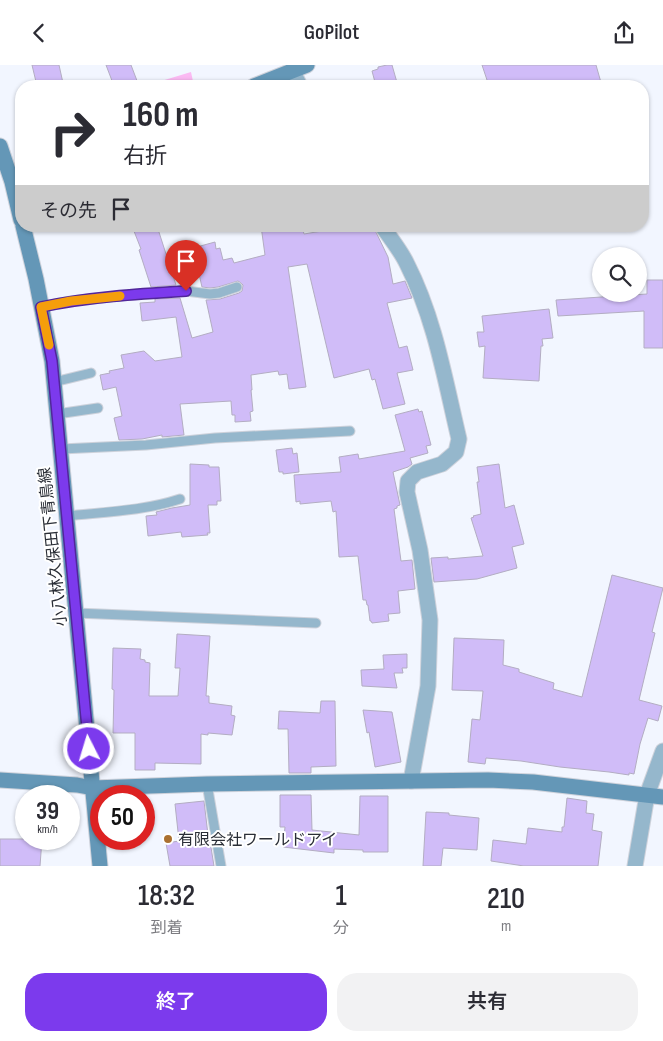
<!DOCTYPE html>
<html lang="ja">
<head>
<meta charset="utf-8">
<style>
  :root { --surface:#fff; --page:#f2f2f3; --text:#2b2b33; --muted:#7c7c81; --accent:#7c3aed }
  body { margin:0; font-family:"Sofia Sans Condensed","Noto Sans JP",sans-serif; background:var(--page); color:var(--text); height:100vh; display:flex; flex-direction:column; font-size:19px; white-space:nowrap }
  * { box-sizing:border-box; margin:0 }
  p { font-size:16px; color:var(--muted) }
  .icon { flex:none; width:28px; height:28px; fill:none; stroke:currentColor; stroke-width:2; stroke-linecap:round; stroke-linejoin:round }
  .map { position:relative; height:801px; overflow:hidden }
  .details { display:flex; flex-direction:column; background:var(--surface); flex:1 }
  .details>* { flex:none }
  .top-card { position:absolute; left:15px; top:15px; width:634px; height:152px; border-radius:20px; box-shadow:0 1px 4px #0004; background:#fff; color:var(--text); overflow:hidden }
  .controls { position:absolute; left:592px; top:182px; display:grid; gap:10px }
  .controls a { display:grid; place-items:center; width:55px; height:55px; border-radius:50%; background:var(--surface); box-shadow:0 1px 4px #0004; font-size:25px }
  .speed { position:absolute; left:15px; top:720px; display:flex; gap:10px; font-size:25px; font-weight:700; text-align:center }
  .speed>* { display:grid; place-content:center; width:65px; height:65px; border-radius:50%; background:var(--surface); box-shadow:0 1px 4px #0004; line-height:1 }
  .speed small { font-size:12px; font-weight:400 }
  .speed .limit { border:8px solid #d22; background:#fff; color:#111 }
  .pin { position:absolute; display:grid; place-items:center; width:42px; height:42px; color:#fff; margin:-51px -21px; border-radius:50% 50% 50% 0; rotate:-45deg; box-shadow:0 0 5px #0007 }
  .pin .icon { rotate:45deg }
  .me { position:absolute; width:55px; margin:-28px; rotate:355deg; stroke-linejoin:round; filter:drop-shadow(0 0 4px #0008) }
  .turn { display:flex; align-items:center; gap:18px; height:105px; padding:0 25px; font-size:22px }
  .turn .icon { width:65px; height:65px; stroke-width:2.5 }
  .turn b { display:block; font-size:35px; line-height:42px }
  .then { display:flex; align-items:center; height:48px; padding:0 25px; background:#0003; gap:10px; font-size:19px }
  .eta { display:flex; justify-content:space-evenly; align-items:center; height:85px; text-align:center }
  .eta b { font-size:30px; font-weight:600; line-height:35px }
  .button { display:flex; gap:10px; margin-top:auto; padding:10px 25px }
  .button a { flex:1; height:58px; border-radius:20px; background:var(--accent); color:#fff; font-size:20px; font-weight:600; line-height:58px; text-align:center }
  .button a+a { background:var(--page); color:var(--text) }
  header { display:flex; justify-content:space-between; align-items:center; height:65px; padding:0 25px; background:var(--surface); font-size:22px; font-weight:600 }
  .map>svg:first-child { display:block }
</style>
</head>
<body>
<header><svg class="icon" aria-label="back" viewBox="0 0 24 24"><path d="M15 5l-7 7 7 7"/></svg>GoPilot<svg class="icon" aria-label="share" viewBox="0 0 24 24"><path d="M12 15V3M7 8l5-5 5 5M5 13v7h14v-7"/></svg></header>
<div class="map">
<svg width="663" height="801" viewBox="0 0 663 801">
  <rect width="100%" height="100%" fill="#f2f6ff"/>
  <polygon fill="#fbbaf3" points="191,7 194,21 148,21 148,20"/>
  <g fill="#d0bcf8" stroke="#b3adc2">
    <polygon points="32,0 59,0 63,18 49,21 37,21"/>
    <polygon points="106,0 131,0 139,21 114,21"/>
    <polygon points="387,0 392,0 398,21 376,21 372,6 378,4 378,2"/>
    <polygon points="482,0 596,0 602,21 489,21"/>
    <polygon points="132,161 157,161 176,220 151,222 139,185 141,184"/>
    <polygon points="261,161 302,161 304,169 340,163 340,161 373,161 388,192 393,219 405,216 412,233 387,238 399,283 407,281 413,305 397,308 405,339 383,344 375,314 372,315 369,304 334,313 307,199 288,202 306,322 289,324 287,309 279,310 278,306 251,310 252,325 251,325 253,346 250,347 251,356 235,357 235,350 232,350 231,336 180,339 184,370 162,372 162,370 142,374 119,375 114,353 122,351 116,322 103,325 100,310 110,308 109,306 124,303 121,290 144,286 155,296 182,292 176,252 142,256 140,238 155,237 155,234 180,233 192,273 213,267 206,235 220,234 239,228 242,226 243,220 241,218 238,216 218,222 210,223 202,222 193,183 215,177 216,184 220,183 223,195 232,193 234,198 265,190"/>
    <polygon points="647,215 663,215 663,283 644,283 644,246 558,251 556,235 647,229"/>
    <polygon points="549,244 553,273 542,274 543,281 541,281 539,316 483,313 485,281 479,282 477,267 484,267 482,251"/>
    <polygon points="418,344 419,347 422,346 431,380 426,381 428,388 410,393 412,399 408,402 393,407 400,440 397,441 397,443 394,444 401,496 412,495 415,524 398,526 400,548 388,549 389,556 372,558 371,556 370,556 368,540 367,540 366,535 363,535 358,491 339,492 336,446 333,447 331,436 300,439 300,436 296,437 294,410 341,407 339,392 358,389 359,394 405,386 395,350"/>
    <polygon points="292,383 293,389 297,388 299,407 283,409 283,407 279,407 276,385"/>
    <polygon points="190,399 209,400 209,402 219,402 221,436 217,436 217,440 208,440 210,468 207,468 208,470 182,472 181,467 148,471 146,451 157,450 156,447 172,443 190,440"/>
    <polygon points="499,399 505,443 514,440 524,479 512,482 517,503 477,514 434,517 431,493 448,492 448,494 483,491 471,453 474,452 473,451 481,449 477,417 479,417 477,402"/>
    <polygon points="612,510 663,523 652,567 655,568 639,635 662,641 658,656 648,653 640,679 634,709 629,708 629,710 609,707 560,702 521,696 486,693 485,699 468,697 472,654 480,655 483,626 452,625 454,573 504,575 503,600 519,604 519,607 554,618 553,624 582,632"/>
    <polygon points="177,569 210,571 206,631 209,631 209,638 232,641 231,650 235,651 232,670 208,668 208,670 201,669 201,699 155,698 155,705 135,705 135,668 113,668 114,625 112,624 113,583 141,584 140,594 145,595 145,597 150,598 149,631 178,631 180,603 175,603"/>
    <polygon points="407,589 407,603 402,603 403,608 394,608 397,623 362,621 361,605 384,604 383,590"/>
    <polygon points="321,636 335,636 336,701 311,702 311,708 289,708 288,664 278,664 279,646 320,648"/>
    <polygon points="363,645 392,647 401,697 375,702 369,667 367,668"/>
    <polygon points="280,730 311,730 312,765 359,770 360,731 388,731 388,787 363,787 363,785 334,784 334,788 283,782 285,762 280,762"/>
    <polygon points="567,733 587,736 586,748 594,749 592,765 602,767 598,801 524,801 491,796 493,775 526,779 528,763 562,767 562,762 564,762"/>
    <polygon points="204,736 208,770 209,770 214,801 170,801 166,778 179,776 175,739"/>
    <polygon points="426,747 449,748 449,750 479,753 477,785 443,783 441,801 423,801"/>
    <polygon points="0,774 42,774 40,801 0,801"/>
  </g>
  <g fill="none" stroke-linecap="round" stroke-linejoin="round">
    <defs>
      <g id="lane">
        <polyline points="41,242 71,236 127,230 186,226 210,229 219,228 237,222"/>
        <polyline points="54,317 91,308"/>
        <polyline points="57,349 98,343"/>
        <polyline points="61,384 146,380 215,373 350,366"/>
        <path d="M67,451C104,447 144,446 180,434"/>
        <polyline points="76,548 316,558"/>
        <polyline points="207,719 221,801"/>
      </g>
      <g id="street">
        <polyline points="292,5 300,21"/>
        <path d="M382,161C391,174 401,186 407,199C435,254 445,315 459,374L456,387L442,399L417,407L408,416L407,427L420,485L430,555L428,621L411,716"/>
        <polyline points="635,801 647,730 663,686"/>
      </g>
      <g id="secondary">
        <polyline points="254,21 307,0"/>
        <polyline points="0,81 12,117 21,155"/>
        <polyline points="23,161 36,214 52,296 100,801"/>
        <polyline points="0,715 77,720 93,723 207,719 488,715 533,717 663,732"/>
      </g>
    </defs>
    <use href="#lane" stroke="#ced2db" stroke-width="11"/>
    <use href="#street" stroke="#ced2db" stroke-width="17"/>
    <use href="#secondary" stroke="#ced2db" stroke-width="17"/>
    <use href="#lane" stroke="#95b7cc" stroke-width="9"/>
    <use href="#street" stroke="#95b7cc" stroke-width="15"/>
    <use href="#secondary" stroke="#6497b7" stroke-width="15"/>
  </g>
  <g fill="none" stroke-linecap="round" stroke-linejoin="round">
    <defs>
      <path id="route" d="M89,684L52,296L41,242C89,232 137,229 186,226"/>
    </defs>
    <use href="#route" stroke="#51269a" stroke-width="12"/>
    <use href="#route" stroke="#7c3aed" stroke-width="9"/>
    <polyline stroke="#f59e0b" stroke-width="9" points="49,280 41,242 71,236 120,231"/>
  </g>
  <circle fill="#aa7030" stroke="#fff" stroke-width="2" cx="168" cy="774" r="5"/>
  <g text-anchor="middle" stroke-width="4" stroke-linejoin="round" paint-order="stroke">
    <g font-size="16" fill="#2a2e36" stroke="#fff">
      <text transform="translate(52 482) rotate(-96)" y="6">小八林久保田下青鳥線</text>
    </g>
    <g font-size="16" fill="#2a2e36" stroke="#fff" text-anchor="start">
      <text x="178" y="780">有限会社ワールドアイ</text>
    </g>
  </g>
</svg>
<div class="controls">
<a><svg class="icon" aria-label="search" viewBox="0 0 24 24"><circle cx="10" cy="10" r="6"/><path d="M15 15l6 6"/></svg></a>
</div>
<div class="speed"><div>39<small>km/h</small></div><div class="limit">50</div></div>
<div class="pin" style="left:186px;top:226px;background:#d93025"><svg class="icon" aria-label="arrive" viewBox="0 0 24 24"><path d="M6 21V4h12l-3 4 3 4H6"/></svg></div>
<svg class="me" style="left:89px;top:684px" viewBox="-20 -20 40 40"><circle r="17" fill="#7c3aed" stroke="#fff" stroke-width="3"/><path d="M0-11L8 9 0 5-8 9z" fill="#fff"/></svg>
<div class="top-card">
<div class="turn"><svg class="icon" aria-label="right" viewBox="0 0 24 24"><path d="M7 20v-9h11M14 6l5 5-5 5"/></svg><div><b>160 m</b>右折</div></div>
<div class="then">その先<svg class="icon" aria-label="arrive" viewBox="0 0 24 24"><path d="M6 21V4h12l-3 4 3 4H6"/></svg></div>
</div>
</div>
<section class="details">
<div class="eta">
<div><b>18:32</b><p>到着</p></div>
<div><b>1</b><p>分</p></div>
<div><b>210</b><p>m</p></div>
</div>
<div class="button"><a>終了</a><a>共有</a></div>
</section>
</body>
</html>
